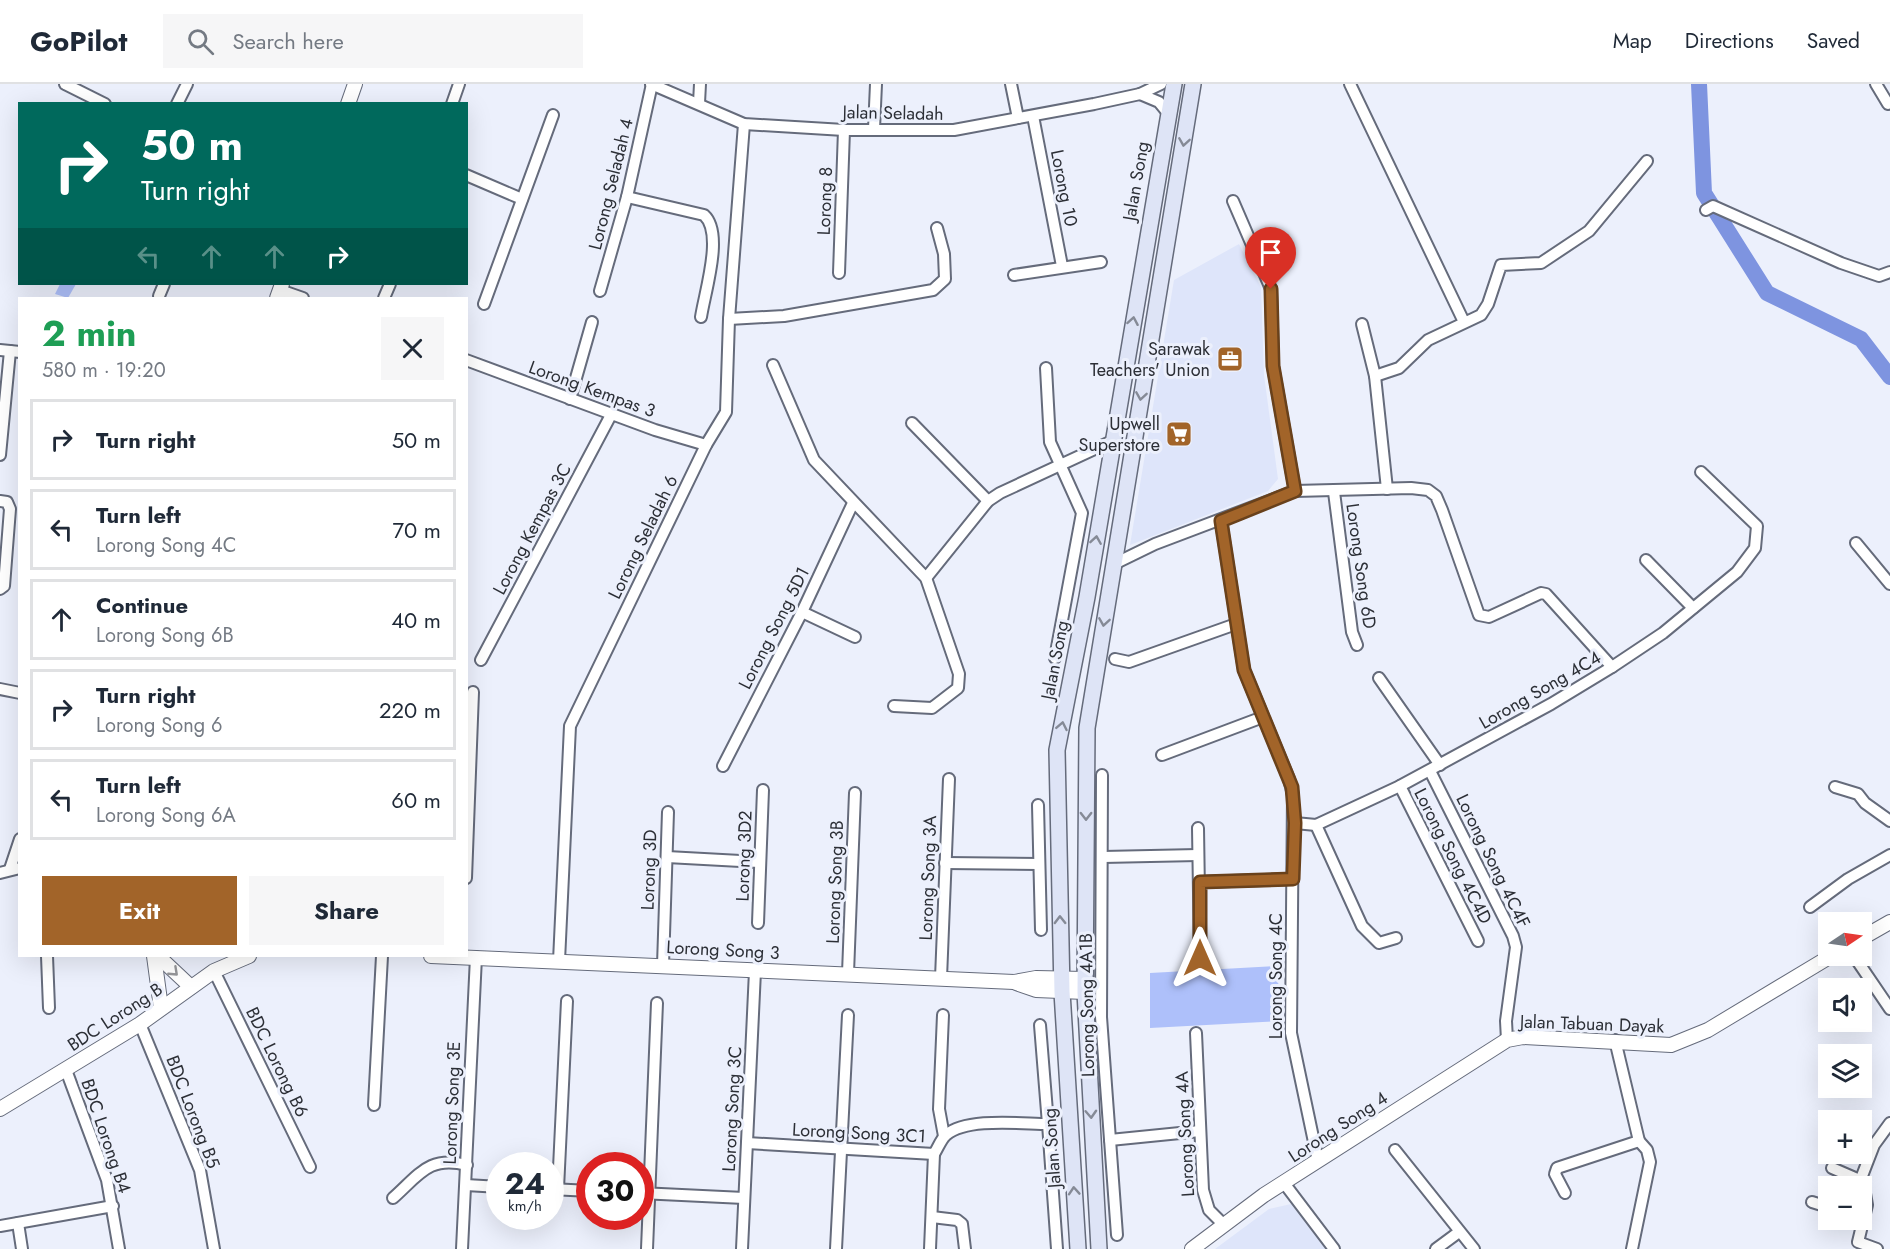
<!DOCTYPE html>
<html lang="en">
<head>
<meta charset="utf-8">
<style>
  :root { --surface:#fff; --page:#f6f6f7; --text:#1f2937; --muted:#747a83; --line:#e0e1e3; --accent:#a26429 }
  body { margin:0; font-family:Jost,sans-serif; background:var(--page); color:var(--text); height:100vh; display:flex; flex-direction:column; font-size:22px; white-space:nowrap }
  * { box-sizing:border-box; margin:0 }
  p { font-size:20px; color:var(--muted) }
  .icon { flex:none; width:33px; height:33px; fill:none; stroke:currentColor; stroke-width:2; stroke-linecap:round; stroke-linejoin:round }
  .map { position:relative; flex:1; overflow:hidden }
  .drawer { position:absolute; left:18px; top:213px; width:450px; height:660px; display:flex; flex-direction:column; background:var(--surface); border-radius:0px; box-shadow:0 6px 24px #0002 }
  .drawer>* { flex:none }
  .hud { position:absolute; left:18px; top:18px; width:450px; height:183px; border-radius:0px; box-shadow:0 6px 24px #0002; background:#00695c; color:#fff; overflow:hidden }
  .needle { width:39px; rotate:77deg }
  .tools { position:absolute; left:1818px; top:828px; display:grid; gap:12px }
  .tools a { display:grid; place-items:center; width:54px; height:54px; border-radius:0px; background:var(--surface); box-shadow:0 6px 24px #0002; font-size:30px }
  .speed { position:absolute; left:486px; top:1068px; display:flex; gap:12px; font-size:30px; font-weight:700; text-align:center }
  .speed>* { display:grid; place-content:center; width:78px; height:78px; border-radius:50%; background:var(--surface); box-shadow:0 6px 24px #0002; line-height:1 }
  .speed small { font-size:15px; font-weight:400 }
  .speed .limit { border:9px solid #d22; background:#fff; color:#111 }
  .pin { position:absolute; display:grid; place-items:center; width:51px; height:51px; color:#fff; margin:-62px -26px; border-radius:50% 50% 50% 0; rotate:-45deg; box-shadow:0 0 6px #0007 }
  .pin .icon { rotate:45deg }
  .me { position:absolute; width:66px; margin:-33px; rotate:0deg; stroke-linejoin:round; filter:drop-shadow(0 0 4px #0008) }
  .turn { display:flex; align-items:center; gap:21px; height:126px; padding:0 24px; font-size:27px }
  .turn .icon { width:78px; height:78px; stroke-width:2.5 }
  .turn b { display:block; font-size:42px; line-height:51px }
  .lanes { display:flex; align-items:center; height:57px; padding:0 24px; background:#0003; justify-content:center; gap:30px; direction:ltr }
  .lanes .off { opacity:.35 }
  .round { display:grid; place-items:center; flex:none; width:63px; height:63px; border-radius:0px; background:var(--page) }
  .headline { display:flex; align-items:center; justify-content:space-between; height:102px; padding:0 24px }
  h1 { font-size:36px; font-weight:700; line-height:45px; color:#1e9e55 }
  .primary-button { display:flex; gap:12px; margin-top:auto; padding:12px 24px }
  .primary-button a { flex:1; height:69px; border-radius:0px; background:var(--accent); color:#fff; font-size:24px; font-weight:700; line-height:69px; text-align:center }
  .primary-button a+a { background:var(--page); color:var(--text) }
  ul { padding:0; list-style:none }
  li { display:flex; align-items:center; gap:18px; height:81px; margin:0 12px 9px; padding:0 12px; border:3px solid var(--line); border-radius:0px }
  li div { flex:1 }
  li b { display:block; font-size:22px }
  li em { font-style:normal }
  header { display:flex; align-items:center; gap:36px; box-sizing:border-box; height:84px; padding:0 30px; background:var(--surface); border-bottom:2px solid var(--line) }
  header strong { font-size:28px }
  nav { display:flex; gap:33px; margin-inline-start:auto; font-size:21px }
  .search { width:420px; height:54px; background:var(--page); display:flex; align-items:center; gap:15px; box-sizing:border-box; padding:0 21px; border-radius:0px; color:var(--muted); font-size:22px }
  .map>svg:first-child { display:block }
</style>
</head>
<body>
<header>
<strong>GoPilot</strong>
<div class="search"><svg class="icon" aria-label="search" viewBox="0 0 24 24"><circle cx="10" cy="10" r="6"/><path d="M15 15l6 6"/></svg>Search here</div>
<nav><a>Map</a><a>Directions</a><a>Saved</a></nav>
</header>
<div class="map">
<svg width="1890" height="1165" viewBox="0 0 1890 1165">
  <rect width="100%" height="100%" fill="#ecf0fc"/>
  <g fill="#dee5fa">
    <polygon points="1239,160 1261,203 1264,291 1278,395 1268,407 1130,461 1174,196"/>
    <polygon points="1291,1120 1326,1165 1215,1165 1269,1125"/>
  </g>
  <g fill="#aec0fa">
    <polygon points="60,200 76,200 68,214 55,210"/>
    <polygon points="1278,882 1279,937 1150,944 1150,889"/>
  </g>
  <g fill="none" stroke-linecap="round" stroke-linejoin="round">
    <polyline stroke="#7e94e0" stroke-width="16" points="1699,0 1704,109 1767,209 1861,255 1890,293"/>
    <defs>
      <g id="minor">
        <polyline points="65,0 105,20"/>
        <polyline points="651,0 744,40 844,46 954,46 1094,20 1140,10 1161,0"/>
        <polyline points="1011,0 1018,34"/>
        <polyline points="1350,0 1464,238"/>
        <polyline points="1876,0 1888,20"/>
        <polyline points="1140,10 1159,18 1168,29"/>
        <polyline points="699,19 700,0"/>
        <polyline points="177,20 187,0"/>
        <polyline points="452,20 459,0"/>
        <polyline points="1033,32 1062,182"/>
        <polyline points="874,45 876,0"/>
        <polyline points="466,91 522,115"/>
        <path d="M627,113L704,131C724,149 705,207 701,233"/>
        <polyline points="1233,117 1271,205 1273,282 1295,407"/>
        <polyline points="1706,126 1713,122 1841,179 1879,192 1890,188"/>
        <polyline points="839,189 844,46"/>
        <polyline points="1014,191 1101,178"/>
        <polyline points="280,206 303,214"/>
        <polyline points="600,207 627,113 652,0"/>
        <polyline points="159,212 164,200"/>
        <polyline points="384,214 390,200"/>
        <polyline points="484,220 553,31"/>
        <polyline points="729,235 784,232 933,206 945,195 944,170 937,144"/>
        <polyline points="1362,240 1375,292 1387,405"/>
        <polyline points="0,266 20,268"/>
        <polyline points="466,276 655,346 706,361"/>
        <polyline points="773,281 814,376 926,494 959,590 958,604 932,624 894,622"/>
        <polyline points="1046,284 1050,358 1082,429 1055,574"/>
        <polyline points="1375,292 1399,284 1428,256 1481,231 1488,220 1501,181 1541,179 1589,147 1647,77"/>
        <polyline points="570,315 592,238"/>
        <polyline points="912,339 988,417"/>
        <polyline points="0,371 10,267"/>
        <polyline points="1334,408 1352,548 1357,561"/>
        <polyline points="0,417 7,418 10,425 4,502 0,505"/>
        <polyline points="1221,437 1244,586 1289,695 1293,711 1291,949 1318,1077"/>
        <polyline points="1856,459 1890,500"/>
        <polyline points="1646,476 1693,524"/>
        <polyline points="1114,480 1155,460 1295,407 1411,404 1428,406 1436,412 1442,426 1479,531 1489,533 1541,509 1546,510 1612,583"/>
        <polyline points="926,494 988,417 1000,409 1112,357"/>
        <polyline points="802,528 855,553"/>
        <polyline points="1115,575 1129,578 1236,540"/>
        <polyline points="481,576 612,329"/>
        <polyline points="1379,594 1440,681"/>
        <polyline points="0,605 20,609"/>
        <polyline points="1162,671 1263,633"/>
        <polyline points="723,682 802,528 853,419"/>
        <polyline points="1430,687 1513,852 1516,863 1506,937 1507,956"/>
        <polyline points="1102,691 1101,933 1117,1151"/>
        <polyline points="1400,702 1478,857"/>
        <polyline points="1835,703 1858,710 1865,719 1890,737"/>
        <polyline points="1038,721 1041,846"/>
        <polyline points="1295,739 1316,741 1400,702 1551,620 1612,583 1663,549 1737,488 1755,464 1757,442 1701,388"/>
        <polyline points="1316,741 1362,842 1379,859 1396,854"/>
        <polyline points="1198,744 1200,874"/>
        <polyline points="667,773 759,778"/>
        <polyline points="1103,773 1198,771"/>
        <polyline points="945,779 1039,780"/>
        <polyline points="10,785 20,755"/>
        <polyline points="0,789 20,784"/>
        <polyline points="466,794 473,608"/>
        <polyline points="1200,798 1293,795"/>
        <polyline points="1810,823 1848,795 1890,771"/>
        <polyline points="758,839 763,706"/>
        <polyline points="47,872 49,924"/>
        <polyline points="1854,872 1890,925"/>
        <polyline points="559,877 570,642 706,361 726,328 729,235 744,40"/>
        <polyline points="663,881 668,728"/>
        <polyline points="214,887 310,1083"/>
        <polyline points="848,889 855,709"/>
        <polyline points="941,894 949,695"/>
        <polyline points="943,931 939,1025 944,1052"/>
        <polyline points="140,940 200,1086 214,1165"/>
        <polyline points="1040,941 1048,1040"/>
        <polyline points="1196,949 1203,1106 1209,1126 1224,1141"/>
        <polyline points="66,986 107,1096 119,1165"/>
        <polyline points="374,1021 382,872"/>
        <polyline points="1110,1056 1200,1047"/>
        <path d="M747,1059L934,1070C938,1064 941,1055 946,1051C967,1033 1022,1040 1048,1040L1057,1165"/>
        <polyline points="1395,1066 1474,1165"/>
        <polyline points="1832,1084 1862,1097"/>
        <polyline points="1284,1099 1334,1165"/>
        <polyline points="466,1101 500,1103"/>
        <polyline points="551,1105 590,1107"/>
        <polyline points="558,1105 567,917"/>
        <polyline points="640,1109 744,1114"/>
        <polyline points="1565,1109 1555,1090 1557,1084 1639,1057 1615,956"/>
        <path d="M393,1114C419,1091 429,1071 467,1081"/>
        <polyline points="1812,1118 1828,1123"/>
        <polyline points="932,1133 957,1136 962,1140 965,1165"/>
        <polyline points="18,1139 22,1165"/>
        <polyline points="0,1142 113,1122"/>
        <polyline points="462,1165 476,873"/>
        <polyline points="647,1165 657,919"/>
        <polyline points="742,1165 755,887"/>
        <polyline points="836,1165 848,931"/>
        <polyline points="930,1165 934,1070"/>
        <polyline points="1436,1165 1459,1148"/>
        <polyline points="1632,1165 1650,1078 1647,1066 1639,1057"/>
        <polyline points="1877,1165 1858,1158 1867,1121 1862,1092 1874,1061 1890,1039"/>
      </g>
      <g id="tertiary">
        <polyline points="348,20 355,0"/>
        <polyline points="277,214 282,200"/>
        <polyline points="1862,854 1890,838"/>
        <polyline points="154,872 161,924"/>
        <polyline points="158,872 191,903"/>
        <polyline points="431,872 1014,898 1036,894 1085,895"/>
        <polyline points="1016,899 1036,906 1085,908"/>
        <polyline points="0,1025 140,940 214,887 249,872"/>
        <polyline points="1192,1165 1264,1111 1507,956 1523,953 1671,961 1708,946 1831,872"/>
      </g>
      <g id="secondary">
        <polyline points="1078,1165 1062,908 1057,666 1087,513 1174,0"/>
        <polyline points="1099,1165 1085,908 1087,644 1193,0"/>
      </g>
    </defs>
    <use href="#minor" stroke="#656b7b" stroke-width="14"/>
    <use href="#tertiary" stroke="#656b7b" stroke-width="16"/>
    <use href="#secondary" stroke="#656b7b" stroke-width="18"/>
    <use href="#minor" stroke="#fff" stroke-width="10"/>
    <use href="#tertiary" stroke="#fff" stroke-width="14"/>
    <use href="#secondary" stroke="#dee4f6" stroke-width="15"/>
  </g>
  <defs><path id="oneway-chevron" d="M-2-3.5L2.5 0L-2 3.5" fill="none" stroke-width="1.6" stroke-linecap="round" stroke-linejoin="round" transform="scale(1.5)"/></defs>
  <g stroke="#858a96">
    <use href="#oneway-chevron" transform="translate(1184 58) rotate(99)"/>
    <use href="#oneway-chevron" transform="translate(1133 237) rotate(-80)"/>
    <use href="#oneway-chevron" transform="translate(1141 312) rotate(99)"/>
    <use href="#oneway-chevron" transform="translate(1096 456) rotate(-81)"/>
    <use href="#oneway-chevron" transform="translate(1104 538) rotate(99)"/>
    <use href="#oneway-chevron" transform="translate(1062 642) rotate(-79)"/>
    <use href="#oneway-chevron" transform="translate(1086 732) rotate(90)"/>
    <use href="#oneway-chevron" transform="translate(1060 836) rotate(-91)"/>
    <use href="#oneway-chevron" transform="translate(1091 1030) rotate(87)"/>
    <use href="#oneway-chevron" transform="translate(1074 1107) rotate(-94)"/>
  </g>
  <use stroke="#96979a" href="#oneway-chevron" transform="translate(174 888) rotate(43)"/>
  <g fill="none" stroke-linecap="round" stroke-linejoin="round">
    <defs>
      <polyline id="route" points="1200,874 1200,798 1293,795 1295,739 1292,703 1244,586 1221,437 1295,407 1273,282 1271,205"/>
    </defs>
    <use href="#route" stroke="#69411b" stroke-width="15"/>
    <use href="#route" stroke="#a26429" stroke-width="10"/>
  </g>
  <defs>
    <symbol id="office-square" viewBox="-11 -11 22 22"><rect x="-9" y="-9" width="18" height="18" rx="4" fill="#a26429" stroke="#ecf0fc"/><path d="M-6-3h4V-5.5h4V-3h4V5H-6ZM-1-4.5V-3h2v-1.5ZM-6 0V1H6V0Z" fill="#fff"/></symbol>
    <symbol id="supermarket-square" viewBox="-11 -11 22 22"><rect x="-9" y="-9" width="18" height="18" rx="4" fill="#a26429" stroke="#ecf0fc"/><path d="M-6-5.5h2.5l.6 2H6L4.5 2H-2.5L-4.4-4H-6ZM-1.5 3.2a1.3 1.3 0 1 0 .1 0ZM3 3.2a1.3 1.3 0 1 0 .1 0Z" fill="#fff"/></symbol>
  </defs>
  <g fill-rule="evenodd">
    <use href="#office-square" x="1215" y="260" width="30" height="30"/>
    <use href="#supermarket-square" x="1164" y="335" width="30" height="30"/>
  </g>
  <g text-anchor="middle" stroke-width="6" stroke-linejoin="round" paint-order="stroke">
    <g font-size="18" fill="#2c2f36" stroke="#ecf0fc">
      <text transform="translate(893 29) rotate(1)" y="6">Jalan Seladah</text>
      <text transform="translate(1136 97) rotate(-80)" y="6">Jalan Song</text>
      <text transform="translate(611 100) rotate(-76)" y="6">Lorong Seladah 4</text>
      <text transform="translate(1064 104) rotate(79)" y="6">Lorong 10</text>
      <text transform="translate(825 117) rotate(-88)" y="6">Lorong 8</text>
      <text transform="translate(592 305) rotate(20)" y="6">Lorong Kempas 3</text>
      <text transform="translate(532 445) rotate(-62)" y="6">Lorong Kempas 3C</text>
      <text transform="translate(643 453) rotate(-64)" y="6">Lorong Seladah 6</text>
      <text transform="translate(1361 482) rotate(82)" y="6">Lorong Song 6D</text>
      <text transform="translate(774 544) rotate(-63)" y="6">Lorong Song 5D1</text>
      <text transform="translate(1055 576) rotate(-79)" y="6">Jalan Song</text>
      <text transform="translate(1540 606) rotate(-30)" y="6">Lorong Song 4C4</text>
      <text transform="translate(744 772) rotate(-88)" y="6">Lorong 3D2</text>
      <text transform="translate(1453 772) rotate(63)" y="6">Lorong Song 4C4D</text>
      <text transform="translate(1493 777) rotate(64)" y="6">Lorong Song 4C4F</text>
      <text transform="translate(649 786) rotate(-88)" y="6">Lorong 3D</text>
      <text transform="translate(928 794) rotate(-88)" y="6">Lorong Song 3A</text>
      <text transform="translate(835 798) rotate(-88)" y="6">Lorong Song 3B</text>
      <text transform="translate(723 866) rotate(3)" y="6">Lorong Song 3</text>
      <text transform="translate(1276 892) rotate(-90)" y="6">Lorong Song 4C</text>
      <text transform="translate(1087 921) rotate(-91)" y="6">Lorong Song 4A1B</text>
      <text transform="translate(115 933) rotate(-33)" y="6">BDC Lorong B</text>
      <text transform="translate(1592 940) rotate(2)" y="6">Jalan Tabuan Dayak</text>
      <text transform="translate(277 978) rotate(64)" y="6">BDC Lorong B6</text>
      <text transform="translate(452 1019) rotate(-88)" y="6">Lorong Song 3E</text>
      <text transform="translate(732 1025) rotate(-87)" y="6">Lorong Song 3C</text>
      <text transform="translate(193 1028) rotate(69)" y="6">BDC Lorong B5</text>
      <text transform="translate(1338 1043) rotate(-33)" y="6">Lorong Song 4</text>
      <text transform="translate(859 1049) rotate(3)" y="6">Lorong Song 3C1</text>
      <text transform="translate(1185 1050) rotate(-93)" y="6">Lorong Song 4A</text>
      <text transform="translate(106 1052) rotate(71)" y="6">BDC Lorong B4</text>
      <text transform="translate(1052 1064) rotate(-94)" y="6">Jalan Song</text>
    </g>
    <g font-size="18" fill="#2c2f36" stroke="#ecf0fc" text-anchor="end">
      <text x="1210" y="271">Sarawak<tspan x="1210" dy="21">Teachers' Union</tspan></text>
      <text x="1160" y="346">Upwell<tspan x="1160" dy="21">Superstore</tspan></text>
    </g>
  </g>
</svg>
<div class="tools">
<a><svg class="needle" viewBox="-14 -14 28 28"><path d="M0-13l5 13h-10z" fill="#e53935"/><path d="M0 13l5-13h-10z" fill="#747a83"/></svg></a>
<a><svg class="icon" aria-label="sound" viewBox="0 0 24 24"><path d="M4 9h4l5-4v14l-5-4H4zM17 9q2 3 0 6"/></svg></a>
<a><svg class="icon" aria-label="layers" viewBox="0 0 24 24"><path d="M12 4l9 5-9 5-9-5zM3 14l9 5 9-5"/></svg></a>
<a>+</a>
<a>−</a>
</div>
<div class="speed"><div>24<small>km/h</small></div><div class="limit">30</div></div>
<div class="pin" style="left:1271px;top:205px;background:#d93025"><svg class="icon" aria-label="arrive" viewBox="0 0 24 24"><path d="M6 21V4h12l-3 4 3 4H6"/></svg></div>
<svg class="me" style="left:1200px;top:874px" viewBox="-20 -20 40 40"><path d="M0-17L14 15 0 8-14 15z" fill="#a26429" stroke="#fff" stroke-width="4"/></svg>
<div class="hud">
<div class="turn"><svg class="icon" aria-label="right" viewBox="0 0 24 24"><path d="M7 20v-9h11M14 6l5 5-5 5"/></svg><div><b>50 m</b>Turn right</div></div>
<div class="lanes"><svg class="icon off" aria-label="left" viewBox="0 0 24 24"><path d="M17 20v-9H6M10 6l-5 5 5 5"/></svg><svg class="icon off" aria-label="ahead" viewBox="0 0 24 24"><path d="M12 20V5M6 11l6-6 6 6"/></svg><svg class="icon off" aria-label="ahead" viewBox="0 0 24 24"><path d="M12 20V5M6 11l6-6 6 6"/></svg><svg class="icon" aria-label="right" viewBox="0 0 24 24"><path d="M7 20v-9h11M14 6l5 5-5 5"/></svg></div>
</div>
<section class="drawer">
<div class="headline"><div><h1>2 min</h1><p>580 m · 19:20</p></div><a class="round"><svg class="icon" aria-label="close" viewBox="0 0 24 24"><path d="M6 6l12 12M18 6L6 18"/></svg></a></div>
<ul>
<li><svg class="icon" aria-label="right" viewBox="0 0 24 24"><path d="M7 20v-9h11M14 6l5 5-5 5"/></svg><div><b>Turn right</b></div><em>50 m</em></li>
<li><svg class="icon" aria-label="left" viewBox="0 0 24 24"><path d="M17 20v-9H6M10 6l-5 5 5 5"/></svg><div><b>Turn left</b><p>Lorong Song 4C</p></div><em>70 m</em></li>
<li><svg class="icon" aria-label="ahead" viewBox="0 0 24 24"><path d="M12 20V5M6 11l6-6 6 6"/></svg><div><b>Continue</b><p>Lorong Song 6B</p></div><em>40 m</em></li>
<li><svg class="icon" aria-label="right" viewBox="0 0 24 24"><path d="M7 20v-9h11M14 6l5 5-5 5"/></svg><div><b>Turn right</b><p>Lorong Song 6</p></div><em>220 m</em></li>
<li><svg class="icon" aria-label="left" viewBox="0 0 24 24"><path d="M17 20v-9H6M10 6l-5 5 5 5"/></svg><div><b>Turn left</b><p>Lorong Song 6A</p></div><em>60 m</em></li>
</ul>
<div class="primary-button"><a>Exit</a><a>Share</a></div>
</section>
</div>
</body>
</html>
